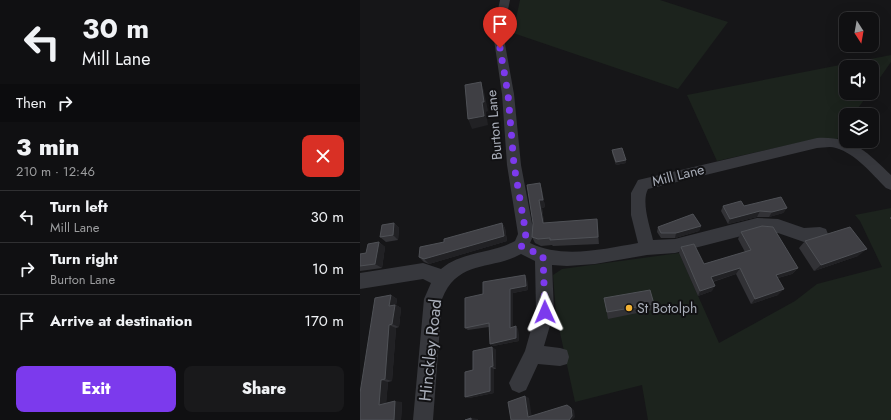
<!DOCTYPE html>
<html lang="en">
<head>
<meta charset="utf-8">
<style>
  :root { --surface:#101012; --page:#19191b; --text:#f1f3f6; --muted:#9c9d9f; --line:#303032; --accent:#7c3aed }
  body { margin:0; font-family:Jost,sans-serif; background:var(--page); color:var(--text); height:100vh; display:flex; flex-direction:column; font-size:15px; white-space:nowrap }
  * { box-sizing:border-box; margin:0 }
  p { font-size:13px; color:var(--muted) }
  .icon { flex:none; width:22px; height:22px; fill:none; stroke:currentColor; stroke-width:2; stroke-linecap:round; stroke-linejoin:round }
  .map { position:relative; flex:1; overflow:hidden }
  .panel { display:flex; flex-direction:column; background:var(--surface); width:360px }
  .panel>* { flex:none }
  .hud { background:#101012; color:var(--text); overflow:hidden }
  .needle { width:26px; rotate:169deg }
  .fabs { position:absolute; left:479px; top:12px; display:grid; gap:8px }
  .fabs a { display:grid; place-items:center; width:40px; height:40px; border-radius:8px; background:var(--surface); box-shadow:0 4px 16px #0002,0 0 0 1px var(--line); font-size:20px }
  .pin { position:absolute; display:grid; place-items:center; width:34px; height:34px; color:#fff; margin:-41px -17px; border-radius:50% 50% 50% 0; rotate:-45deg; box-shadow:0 0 4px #0007 }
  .pin .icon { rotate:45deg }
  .me { position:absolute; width:44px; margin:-22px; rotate:359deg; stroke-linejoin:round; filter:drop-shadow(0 0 3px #0008) }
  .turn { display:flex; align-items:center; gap:14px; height:84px; padding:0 16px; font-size:18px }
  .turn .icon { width:52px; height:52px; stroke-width:2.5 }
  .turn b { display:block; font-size:28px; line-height:34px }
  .then { display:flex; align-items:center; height:38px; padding:0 16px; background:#0003; gap:8px; font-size:15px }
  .round { display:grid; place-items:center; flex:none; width:42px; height:42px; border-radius:8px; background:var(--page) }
  .head { display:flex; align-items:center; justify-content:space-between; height:68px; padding:0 16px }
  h1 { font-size:24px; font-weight:800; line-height:30px }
  .cta { display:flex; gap:8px; margin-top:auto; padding:8px 16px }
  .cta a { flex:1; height:46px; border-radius:8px; background:var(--accent); color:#fff; font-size:16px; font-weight:800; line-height:46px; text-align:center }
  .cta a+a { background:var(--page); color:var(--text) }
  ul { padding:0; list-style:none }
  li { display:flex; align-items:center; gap:12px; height:52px; padding:0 16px; border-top:1px solid var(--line) }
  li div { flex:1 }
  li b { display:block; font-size:15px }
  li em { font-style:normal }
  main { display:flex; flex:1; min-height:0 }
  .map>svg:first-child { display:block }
</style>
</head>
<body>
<main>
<section class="panel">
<div class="hud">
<div class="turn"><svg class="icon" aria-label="left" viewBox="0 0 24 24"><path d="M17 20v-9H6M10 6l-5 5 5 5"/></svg><div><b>30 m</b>Mill Lane</div></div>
<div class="then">Then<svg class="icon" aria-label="right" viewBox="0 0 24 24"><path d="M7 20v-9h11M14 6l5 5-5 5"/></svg></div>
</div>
<div class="head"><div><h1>3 min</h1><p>210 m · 12:46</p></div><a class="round" style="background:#d93025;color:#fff"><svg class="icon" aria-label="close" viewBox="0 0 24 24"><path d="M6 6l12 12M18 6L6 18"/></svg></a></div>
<ul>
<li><svg class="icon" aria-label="left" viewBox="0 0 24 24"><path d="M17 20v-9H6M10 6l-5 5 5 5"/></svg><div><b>Turn left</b><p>Mill Lane</p></div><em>30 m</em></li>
<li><svg class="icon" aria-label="right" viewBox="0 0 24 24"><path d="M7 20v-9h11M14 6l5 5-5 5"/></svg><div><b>Turn right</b><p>Burton Lane</p></div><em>10 m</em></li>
<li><svg class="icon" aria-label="arrive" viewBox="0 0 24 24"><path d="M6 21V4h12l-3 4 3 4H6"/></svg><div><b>Arrive at destination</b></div><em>170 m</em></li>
</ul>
<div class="cta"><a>Exit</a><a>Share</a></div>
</section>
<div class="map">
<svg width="531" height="420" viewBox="0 0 531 420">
  <rect width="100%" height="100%" fill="#161618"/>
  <g fill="#1c231d">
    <polygon points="160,0 300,0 368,22 318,89 153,33"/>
    <polygon points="531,55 531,62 512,89 512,67 486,67 486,93 509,93 493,115 486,115 486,126 477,139 442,142 357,161 327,95"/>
    <polygon points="531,208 531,420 288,420 282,385 215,402 196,314 193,275 202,269 319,253 359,343 435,301 457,284 522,267 500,221 495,215"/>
  </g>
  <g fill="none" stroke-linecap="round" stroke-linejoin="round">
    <polyline stroke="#3d3f44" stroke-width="2" stroke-dasharray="2 3" stroke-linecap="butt" points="531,217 531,219"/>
    <path fill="#37383d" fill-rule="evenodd" d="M140,0H150L143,33L154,94L161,165L174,234L170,243C202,259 244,249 278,243L271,215V193L278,180L457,138C492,136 507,152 531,175V190L526,188C512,174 496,154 476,148C470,146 463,148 457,148L288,189C281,202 290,227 293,240L315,239L397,218L418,219L444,228L460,227L466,229L468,234L466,239L460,241L444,242L418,233L397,232L315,253L287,255L235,264L207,266L192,265L194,312L184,346L200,348L207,350L209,357L207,364L200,366L178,364L166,390L159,393L152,390L149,383L165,351L176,312L175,261L161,254C130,271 98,259 82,299L73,420H53L64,299L71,283L63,279L0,289V273L63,263L81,269C102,251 131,254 155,241L158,234L147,165L142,94L133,33Z"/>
  </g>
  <g fill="#323236">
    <polygon points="252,150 266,163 256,165 252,153"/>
    <polygon points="180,183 182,190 185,207 182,208 184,223 238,226 239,244 193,246 192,245 181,246 175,243 172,237 173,223"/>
    <polygon points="363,206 384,206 427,208 423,213 409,217 397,217 368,224 361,211"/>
    <polygon points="34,223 39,228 38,240 26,242 20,237"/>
    <polygon points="142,223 145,228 147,241 69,264 64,262 59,257 84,242"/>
    <polygon points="341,226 339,231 315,238 301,238 297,232 298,227"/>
    <polygon points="381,232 438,268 432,274 418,278 418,295 391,304 376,274 353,282 352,291 338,296 319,253 321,247 344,264 385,252 378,239"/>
    <polygon points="445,241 498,256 454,271 439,248"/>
    <polygon points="19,242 25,247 22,268 0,271 0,254 6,253"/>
    <polygon points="167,279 168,290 153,293 153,327 158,329 159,341 133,346 129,327 108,330 105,328 123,294"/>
    <polygon points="31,295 37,299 36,305 41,308 39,327 36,328 32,381 28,382 26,403 42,402 41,420 0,420"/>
    <polygon points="244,298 294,304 292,310 248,319"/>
    <polygon points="132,347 136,350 136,369 134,369 134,393 109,398 105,397 113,370"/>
  </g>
  <g fill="#212124">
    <polygon points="121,82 124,91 128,111 126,112 128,125 112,129 108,119 122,102"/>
    <polygon points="266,160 266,163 256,165 256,162"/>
    <polygon points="180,183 182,190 185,207 182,208 185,229 183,223 179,200"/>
    <polygon points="427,208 423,213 409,217 412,212"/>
    <polygon points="400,211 397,217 368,224 370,219"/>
    <polygon points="237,219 238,226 239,244 238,237"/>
    <polygon points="34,223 39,228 38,240 33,235"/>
    <polygon points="142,223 145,228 147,241 69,264 64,259"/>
    <polygon points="341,226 339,231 315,238 316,233"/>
    <polygon points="19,242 25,247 22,268 15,264"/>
    <polygon points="507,249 498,256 454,271 461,265"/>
    <polygon points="380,268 376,274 348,283 351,277"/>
    <polygon points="438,268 432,274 410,280 416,275"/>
    <polygon points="165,275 167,279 168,290 153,293 153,330 150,328 150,289"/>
    <polygon points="355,286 352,291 338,296 340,291"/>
    <polygon points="424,289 418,295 391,304 395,299"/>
    <polygon points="31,295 37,299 36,305 41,308 39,327 32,324 29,306"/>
    <polygon points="29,325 36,328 32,381 25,379"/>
    <polygon points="156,326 158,329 159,341 133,346 130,344"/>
    <polygon points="132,347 136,350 136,369 133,366"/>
    <polygon points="130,367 134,369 134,393 109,398 105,397"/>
    <polygon points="21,380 28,382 26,406 19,405"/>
    <polygon points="165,396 169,398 172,418 168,417"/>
    <polygon points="35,401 42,402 41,420 34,420"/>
    <polygon points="211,408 214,410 215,417 212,420 209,420"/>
    <polygon points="111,418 118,419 118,420 111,420"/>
  </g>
  <g fill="#3f3f44" stroke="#4f5156">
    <polygon points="121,82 124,102 122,102 124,116 108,119 105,85"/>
    <polygon points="262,148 266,160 256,162 252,150"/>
    <polygon points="180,183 183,200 179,200 183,223 237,219 238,237 190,240 190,238 178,239 172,237 173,223 167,185"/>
    <polygon points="421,197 427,208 412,212 400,211 370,219 363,206 381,201 384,206"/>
    <polygon points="333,214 341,226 316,233 301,233 298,227"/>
    <polygon points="34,223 33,235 20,237 22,225"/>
    <polygon points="142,223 144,236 64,259 59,257 60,247 84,242 84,239"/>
    <polygon points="402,226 413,227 438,268 416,275 424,289 395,299 380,268 351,277 355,286 340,291 321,247 334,244 344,264 391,250 381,232"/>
    <polygon points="490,227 507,249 461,265 445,241"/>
    <polygon points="19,242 15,264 0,266 0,254 6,253 8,244"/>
    <polygon points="165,275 166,286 150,289 150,328 156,326 156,338 130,344 129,323 105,328 105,298 123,294 123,282"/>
    <polygon points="290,290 294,304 247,312 244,298"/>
    <polygon points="31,295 29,306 35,305 32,324 29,325 25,379 21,380 19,405 35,401 34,420 0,420 0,393 15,298"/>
    <polygon points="132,347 133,366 130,367 130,391 105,397 105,372 113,370 113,351"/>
    <polygon points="165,396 168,417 207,405 211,408 212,416 209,420 151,420 148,402"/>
    <polygon points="111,418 111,420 105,420"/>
  </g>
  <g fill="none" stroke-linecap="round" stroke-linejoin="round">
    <polyline stroke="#7c3aed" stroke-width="7" stroke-dasharray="0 12.6" points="140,48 148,94 154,165 166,234 161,246 183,256 185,312"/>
  </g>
  <circle fill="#f2b134" stroke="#111113" stroke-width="1.5" cx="269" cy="308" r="4"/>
  <g text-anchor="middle" stroke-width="4" stroke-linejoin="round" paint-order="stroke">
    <g font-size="14" fill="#a8adb8" stroke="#111113">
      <text transform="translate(134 125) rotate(-95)" y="5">Burton Lane</text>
      <text transform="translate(318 175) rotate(-14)" y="5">Mill Lane</text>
    </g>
    <g font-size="14" fill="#a8adb8" stroke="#111113" text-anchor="start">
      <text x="277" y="313">St Botolph</text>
    </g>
    <g font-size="17" fill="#a8adb8" stroke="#111113">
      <text transform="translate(70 350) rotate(-84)" y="6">Hinckley Road</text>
    </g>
  </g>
</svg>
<div class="fabs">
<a><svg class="needle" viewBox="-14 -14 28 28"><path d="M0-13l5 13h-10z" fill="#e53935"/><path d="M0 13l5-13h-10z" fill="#9c9d9f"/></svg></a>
<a><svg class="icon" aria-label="sound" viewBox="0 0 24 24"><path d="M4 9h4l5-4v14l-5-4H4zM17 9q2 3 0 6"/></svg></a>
<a><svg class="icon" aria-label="layers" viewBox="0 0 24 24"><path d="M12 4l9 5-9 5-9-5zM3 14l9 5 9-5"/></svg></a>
</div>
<div class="pin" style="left:140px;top:48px;background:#d93025"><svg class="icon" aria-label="arrive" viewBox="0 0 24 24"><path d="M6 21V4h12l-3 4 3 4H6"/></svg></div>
<svg class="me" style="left:185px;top:312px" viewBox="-20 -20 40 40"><path d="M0-17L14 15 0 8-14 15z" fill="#7c3aed" stroke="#fff" stroke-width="4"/></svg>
</div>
</main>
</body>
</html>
